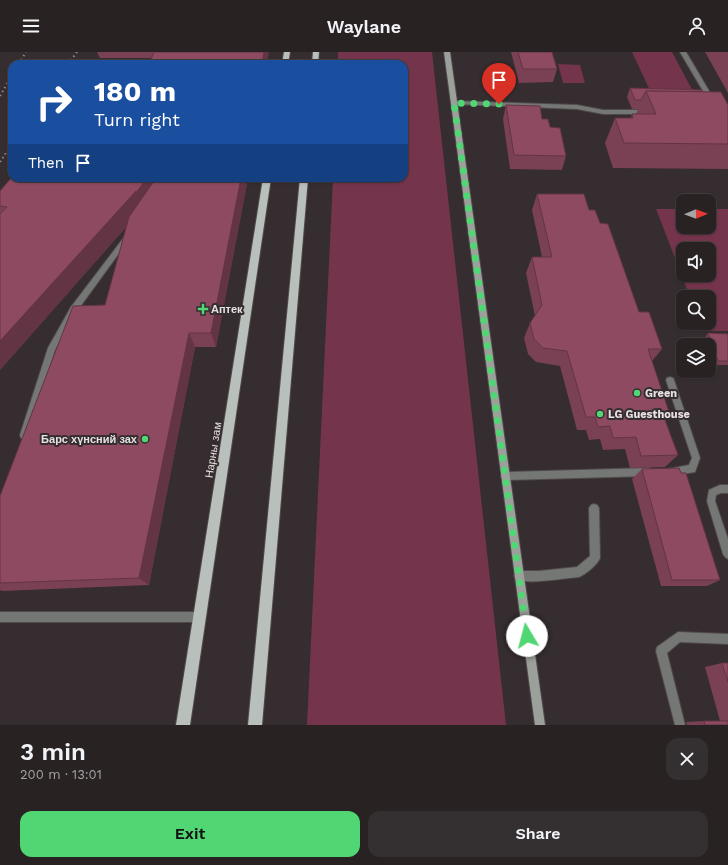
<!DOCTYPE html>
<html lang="en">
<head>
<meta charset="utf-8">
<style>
  :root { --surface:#282223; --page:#342f30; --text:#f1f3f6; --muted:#a5a4a6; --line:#443f41; --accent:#51d674 }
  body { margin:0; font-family:"Work Sans",sans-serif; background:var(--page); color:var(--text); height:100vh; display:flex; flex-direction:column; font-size:15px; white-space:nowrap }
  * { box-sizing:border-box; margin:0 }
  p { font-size:13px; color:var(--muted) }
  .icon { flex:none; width:22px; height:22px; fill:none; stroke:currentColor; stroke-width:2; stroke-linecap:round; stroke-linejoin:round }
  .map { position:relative; height:673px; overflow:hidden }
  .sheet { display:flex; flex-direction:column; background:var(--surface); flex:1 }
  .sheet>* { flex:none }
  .banner { position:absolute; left:8px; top:8px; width:400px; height:122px; border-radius:12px; box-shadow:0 1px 3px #0004,0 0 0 1px var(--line); background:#1a4fa0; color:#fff; overflow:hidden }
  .needle { width:26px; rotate:89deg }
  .buttons { position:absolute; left:676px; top:142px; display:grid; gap:8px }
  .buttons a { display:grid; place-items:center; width:40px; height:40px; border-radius:8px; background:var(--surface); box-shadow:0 1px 3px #0004,0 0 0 1px var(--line); font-size:20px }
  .pin { position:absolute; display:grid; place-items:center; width:34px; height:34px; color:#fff; margin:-41px -17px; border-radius:50% 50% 50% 0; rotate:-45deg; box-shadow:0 0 4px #0007 }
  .pin .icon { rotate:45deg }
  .me { position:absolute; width:44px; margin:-22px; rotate:352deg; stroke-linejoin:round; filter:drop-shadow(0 0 3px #0008) }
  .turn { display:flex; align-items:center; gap:14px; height:84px; padding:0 20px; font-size:18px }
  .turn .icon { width:52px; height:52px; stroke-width:2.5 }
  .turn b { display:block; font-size:28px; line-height:34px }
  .then { display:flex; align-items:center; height:38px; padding:0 20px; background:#0003; gap:8px; font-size:15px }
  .round { display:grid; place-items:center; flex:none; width:42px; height:42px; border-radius:12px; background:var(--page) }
  .summary { display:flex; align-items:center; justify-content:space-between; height:68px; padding:0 20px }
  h1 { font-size:24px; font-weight:600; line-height:30px }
  .action { display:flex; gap:8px; margin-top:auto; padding:8px 20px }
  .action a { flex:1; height:46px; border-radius:12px; background:var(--accent); color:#111; font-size:16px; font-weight:600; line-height:46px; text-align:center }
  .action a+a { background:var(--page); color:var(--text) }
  header { display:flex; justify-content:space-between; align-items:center; height:52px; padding:0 20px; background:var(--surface); font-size:18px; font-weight:600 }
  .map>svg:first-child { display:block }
</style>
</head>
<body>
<header><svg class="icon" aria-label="menu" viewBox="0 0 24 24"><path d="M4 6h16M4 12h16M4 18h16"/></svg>Waylane<svg class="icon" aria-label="person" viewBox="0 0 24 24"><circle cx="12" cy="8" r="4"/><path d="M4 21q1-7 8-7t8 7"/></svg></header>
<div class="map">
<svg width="728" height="673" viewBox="0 0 728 673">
  <rect width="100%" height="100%" fill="#352d2f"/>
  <g fill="#74344b" fill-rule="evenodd">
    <polygon points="338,0 432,0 506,673 307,673 333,126 404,126 404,12 338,12"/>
    <polygon points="632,0 672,0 696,45 653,45"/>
    <polygon points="558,12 580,13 585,31 563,31"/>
    <path d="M656,157H683V175H709V157H728V279H703L700,271H709V245H690ZM683,197H709V223H683Z"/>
  </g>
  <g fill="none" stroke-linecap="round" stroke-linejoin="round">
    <defs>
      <g id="lane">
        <polygon points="680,0 686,0 715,49 714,50 709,49"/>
        <polygon points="454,49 577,53 603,58 646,58 649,60 646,62 603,62 577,57 452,52 451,51"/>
        <polygon points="125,184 127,184 130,186 77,259 55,298 28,383 27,386 24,387 21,386 20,383 48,296 71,255"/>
        <polygon points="670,325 673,326 674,328 700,406 695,420 671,424 668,423 667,420 668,417 689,413 692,406 666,328 667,326"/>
        <polygon points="649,416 652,417 653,420 652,423 649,424 505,428 502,427 501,424 502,421 505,420"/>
        <polygon points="720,433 728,433 728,441 721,441 716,443 715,449 728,487 728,507 725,505 723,502 707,449 709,438"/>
        <path d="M594,452L597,453L599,456L600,506C597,513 586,522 579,525C564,526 529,533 516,527L514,524L516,521L519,519H539L577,515L590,504L589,456L591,453Z"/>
        <polygon points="0,560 199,560 203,561 204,565 203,569 199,570 0,570"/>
        <polygon points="678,580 728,582 728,592 680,590 667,601 685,673 675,673 656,599 657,595"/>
      </g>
      <polygon id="secondary" points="444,0 450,0 545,673 535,673"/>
      <g id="primary">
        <polygon points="284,0 290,0 288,12 282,12"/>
        <polygon points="313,0 319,0 318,12 312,12"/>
        <polygon points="263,126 271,126 190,673 176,673"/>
        <polygon points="300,126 308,126 262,673 248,673"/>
      </g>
    </defs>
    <use href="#lane" stroke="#514a4c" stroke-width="2"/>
    <use href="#secondary" stroke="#514a4c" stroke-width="2"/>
    <use href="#primary" stroke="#514a4c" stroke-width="2"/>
    <use href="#lane" fill="#747774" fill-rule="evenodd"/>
    <use href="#secondary" fill="#9ba09b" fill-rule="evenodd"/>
    <use href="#primary" fill="#b9bfba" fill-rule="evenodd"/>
    <g stroke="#8e8788" stroke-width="2" stroke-dasharray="1.5 3" stroke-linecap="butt">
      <polyline points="19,12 26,0"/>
      <polyline points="68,12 77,0"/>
      <polyline points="0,44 12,23"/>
      <polyline points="0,110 12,92"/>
    </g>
  </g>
  <g fill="#7a4053">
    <polygon points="97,0 269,0 152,6 100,6"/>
    <polygon points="511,0 552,0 557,17 553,30 519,31"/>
    <polygon points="705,0 728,0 728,41"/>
    <polygon points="630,36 703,40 728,53 728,117 613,116 605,91 615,66 631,66 632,62 636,62 638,57 632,57 627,45"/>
    <polygon points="506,53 542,67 550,75 566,104 562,118 510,117 503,67"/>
    <polygon points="248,126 216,295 195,295 149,533 2,539 0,538 0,444 105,253 127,174 0,318 0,139"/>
    <polygon points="537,142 589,158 600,171 639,260 662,297 652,309 669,360 664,365 678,403 665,415 630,416 625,397 603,398 600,387 589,388 586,378 577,378 560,314 536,310 528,302 524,286 530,271 535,264 526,221 532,205 542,205 532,158"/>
    <polygon points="708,281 728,282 728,313 715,313 709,297 709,293 707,293 705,286"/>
    <polygon points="642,417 720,528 707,534 661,534 632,427"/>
    <polygon points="722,611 728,611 728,673 687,673 686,670 704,669 720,669 705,615"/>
  </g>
  <g fill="#633444">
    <polygon points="264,0 269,0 267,12 262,12"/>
    <polygon points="147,126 161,126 142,157 0,318 0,289"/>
    <polygon points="241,126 248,126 216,295 211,281"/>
    <polygon points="189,281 195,295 149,533 139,526"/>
  </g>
  <g fill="#8e4a61" stroke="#633444">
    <polygon points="154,0 264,0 262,12 149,12"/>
    <polygon points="518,0 552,0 557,17 523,17"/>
    <polygon points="630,36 702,38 703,40 646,39 641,48 635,48"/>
    <polygon points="646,39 721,40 728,53 728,92 624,91 615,66 633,66 632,62 656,62"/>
    <polygon points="506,53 540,54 542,67 548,67 550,75 560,76 566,104 514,103"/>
    <polygon points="12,125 12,126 147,126 135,142 136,139 0,289 0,162 7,155 0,154 0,139"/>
    <polygon points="156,126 241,126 211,281 189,281 139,526 0,531 0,444 73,254 105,253 129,165"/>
    <polygon points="537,142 584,142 589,158 595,158 600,171 608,172 639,260 649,260 662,297 648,297 669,360 662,360 678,403 641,404 636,385 613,386 610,374 598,375 595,365 586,365 567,299 543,296 534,287 530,271 542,253 532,205 552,205"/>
    <polygon points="708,281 728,282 728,309 718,309"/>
    <polygon points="679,416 681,421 686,421 720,528 672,528 642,417"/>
    <polygon points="722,611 728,611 728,630"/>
    <polygon points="704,669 728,669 728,673 705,673"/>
  </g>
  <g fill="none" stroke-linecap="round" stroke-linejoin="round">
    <polyline stroke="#51d674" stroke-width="7" stroke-dasharray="0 12.6" points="499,52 454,51 527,584"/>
  </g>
  <g fill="#51d674" stroke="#352d2f" stroke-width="1.5">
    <path d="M201 251h4v4h4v4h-4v4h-4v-4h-4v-4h4z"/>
    <circle cx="637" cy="341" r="4"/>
    <circle cx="600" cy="362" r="4"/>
    <circle cx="145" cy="387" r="4"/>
  </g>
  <g text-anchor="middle" stroke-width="4" stroke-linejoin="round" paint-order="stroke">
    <g font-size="11" font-weight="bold" fill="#e7e1e2" stroke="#352d2f" text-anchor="start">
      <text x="211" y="261">Аптек</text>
      <text x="645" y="345">Green</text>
      <text x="608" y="366">LG Guesthouse</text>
      <text x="137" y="391" text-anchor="end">Барс хүнсний зах</text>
    </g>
    <g font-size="11" fill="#e7e1e2" stroke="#352d2f">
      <text transform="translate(213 398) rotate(-81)" y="4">Нарны зам</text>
    </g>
  </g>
</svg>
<div class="buttons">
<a><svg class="needle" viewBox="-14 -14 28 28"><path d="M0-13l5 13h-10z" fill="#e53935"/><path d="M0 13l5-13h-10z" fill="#a5a4a6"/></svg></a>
<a><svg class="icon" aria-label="sound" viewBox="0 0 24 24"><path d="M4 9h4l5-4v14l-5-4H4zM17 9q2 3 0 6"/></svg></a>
<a><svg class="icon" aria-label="search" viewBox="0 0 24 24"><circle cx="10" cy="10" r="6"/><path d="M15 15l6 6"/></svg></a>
<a><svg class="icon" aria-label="layers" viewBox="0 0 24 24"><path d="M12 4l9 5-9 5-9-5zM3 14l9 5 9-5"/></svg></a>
</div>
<div class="pin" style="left:499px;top:52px;background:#d93025"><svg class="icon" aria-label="arrive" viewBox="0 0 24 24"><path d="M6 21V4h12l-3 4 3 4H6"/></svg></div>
<svg class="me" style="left:527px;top:584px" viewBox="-20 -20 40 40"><circle r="19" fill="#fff"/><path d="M0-13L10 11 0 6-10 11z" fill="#51d674"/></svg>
<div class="banner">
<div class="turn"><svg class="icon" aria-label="right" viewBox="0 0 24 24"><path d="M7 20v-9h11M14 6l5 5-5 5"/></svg><div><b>180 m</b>Turn right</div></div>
<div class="then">Then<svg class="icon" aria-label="arrive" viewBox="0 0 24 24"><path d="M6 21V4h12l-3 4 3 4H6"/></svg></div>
</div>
</div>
<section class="sheet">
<div class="summary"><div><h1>3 min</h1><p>200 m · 13:01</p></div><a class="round"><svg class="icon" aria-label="close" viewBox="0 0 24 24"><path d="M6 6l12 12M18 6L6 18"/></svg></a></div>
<div class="action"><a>Exit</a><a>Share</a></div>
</section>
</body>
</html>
